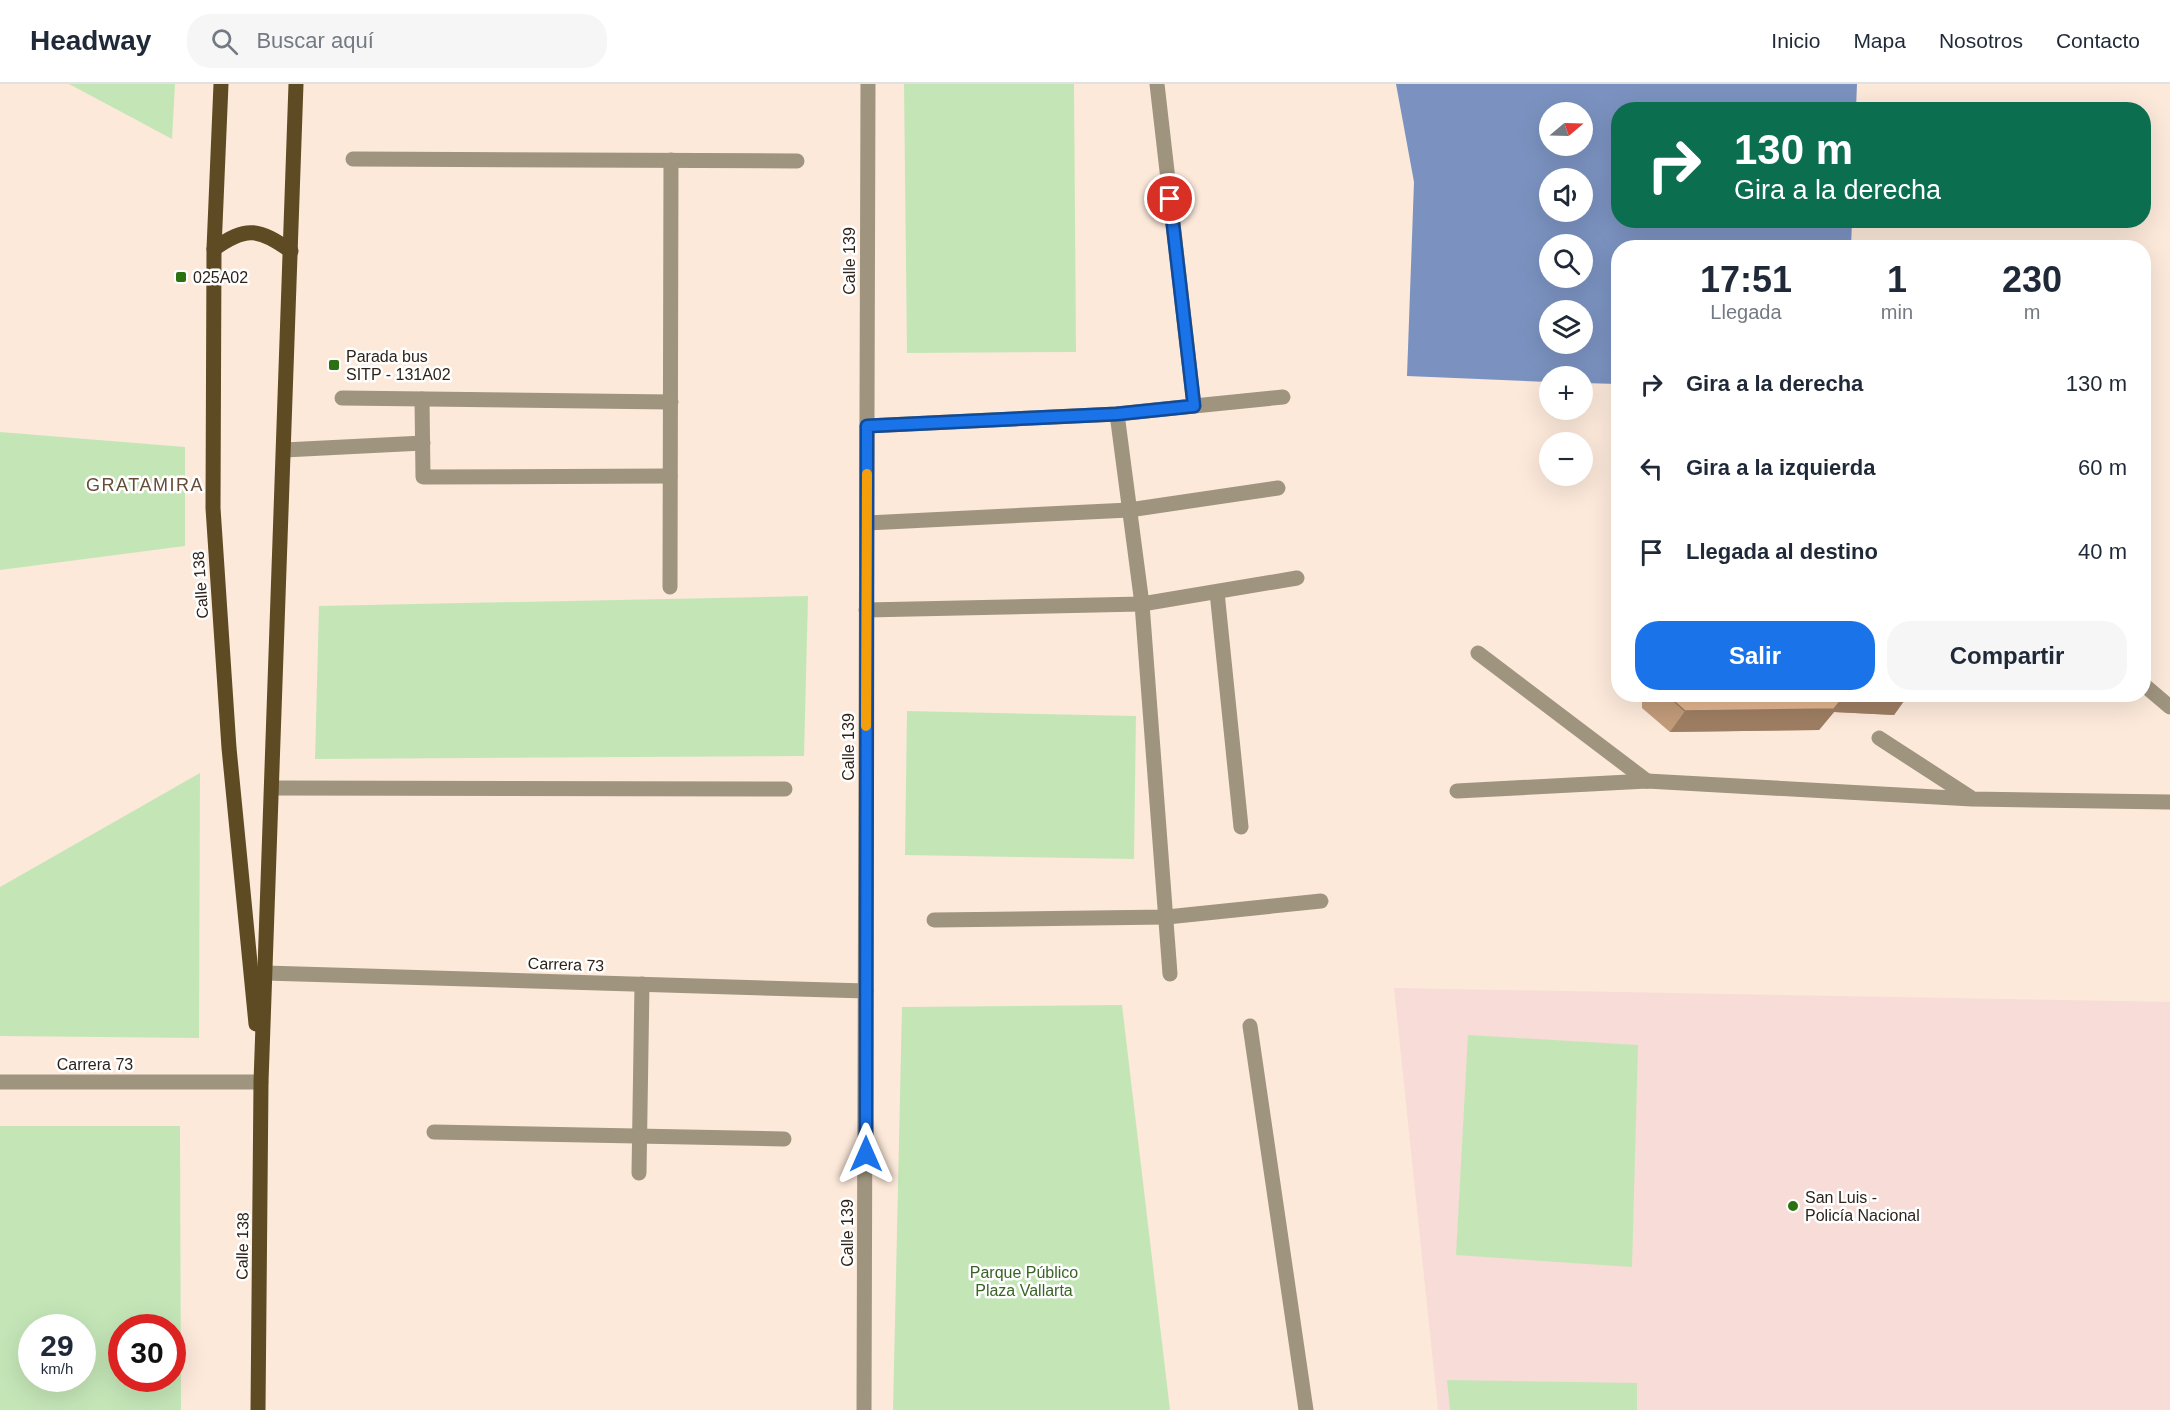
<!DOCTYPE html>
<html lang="es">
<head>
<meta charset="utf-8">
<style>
  :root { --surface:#fff; --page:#f6f6f7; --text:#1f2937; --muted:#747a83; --line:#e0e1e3; --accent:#1a73e8 }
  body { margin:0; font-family:Arial,sans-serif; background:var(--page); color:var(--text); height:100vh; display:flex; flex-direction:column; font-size:22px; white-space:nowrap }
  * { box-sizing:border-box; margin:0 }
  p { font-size:20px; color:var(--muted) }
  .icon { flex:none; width:33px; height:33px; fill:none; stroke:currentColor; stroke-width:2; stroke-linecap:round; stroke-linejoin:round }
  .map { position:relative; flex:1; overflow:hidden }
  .sheet { position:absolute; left:1611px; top:156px; width:540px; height:462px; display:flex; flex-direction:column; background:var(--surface); border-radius:24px; box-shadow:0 6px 24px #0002 }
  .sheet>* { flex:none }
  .top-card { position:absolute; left:1611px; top:18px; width:540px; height:126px; border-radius:24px; box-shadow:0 6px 24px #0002; background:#0b6e4f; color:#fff; overflow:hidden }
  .needle { width:39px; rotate:71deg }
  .tools { position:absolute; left:1539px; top:18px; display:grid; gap:12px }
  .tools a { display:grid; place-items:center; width:54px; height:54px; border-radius:50%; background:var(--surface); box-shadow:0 6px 24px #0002; font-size:30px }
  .speed { position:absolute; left:18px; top:1230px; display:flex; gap:12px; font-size:30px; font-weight:700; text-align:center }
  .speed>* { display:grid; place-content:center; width:78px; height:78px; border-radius:50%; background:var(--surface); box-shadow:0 6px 24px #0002; line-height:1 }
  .speed small { font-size:15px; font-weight:400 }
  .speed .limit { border:9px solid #d22; background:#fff; color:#111 }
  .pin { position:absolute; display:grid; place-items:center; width:51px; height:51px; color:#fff; margin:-26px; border:3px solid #fff; border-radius:50%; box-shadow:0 2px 6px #0007 }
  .me { position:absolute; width:66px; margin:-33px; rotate:0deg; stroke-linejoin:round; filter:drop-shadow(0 0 4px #0008) }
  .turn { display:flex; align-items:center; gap:21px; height:126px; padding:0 24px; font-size:27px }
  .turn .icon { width:78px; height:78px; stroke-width:2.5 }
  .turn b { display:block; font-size:42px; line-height:51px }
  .eta { display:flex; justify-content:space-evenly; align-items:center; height:102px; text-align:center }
  .eta b { font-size:36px; font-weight:800; line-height:42px }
  .cta { display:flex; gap:12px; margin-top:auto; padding:12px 24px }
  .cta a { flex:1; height:69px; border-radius:24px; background:var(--accent); color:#fff; font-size:24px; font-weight:800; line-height:69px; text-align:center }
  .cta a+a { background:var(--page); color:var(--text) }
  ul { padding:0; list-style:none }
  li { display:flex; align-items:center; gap:18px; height:84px; padding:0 24px }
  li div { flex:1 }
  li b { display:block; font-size:22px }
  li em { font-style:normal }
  header { display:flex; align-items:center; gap:36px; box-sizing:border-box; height:84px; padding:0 30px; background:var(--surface); border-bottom:2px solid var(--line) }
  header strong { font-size:28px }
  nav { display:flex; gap:33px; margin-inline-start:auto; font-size:21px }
  .search { width:420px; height:54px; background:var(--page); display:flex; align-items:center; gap:15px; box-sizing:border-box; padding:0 21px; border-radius:24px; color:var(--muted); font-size:22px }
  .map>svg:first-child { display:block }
</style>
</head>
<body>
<header>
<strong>Headway</strong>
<div class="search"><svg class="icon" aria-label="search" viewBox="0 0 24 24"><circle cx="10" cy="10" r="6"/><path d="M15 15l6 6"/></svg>Buscar aquí</div>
<nav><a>Inicio</a><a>Mapa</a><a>Nosotros</a><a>Contacto</a></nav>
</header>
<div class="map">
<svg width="2170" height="1326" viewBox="0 0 2170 1326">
  <rect width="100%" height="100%" fill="#fce9da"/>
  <polygon fill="#f7dcd7" points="1394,904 2170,918 2170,1326 1438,1326"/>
  <g fill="#c4e6b7" fill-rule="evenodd">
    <polygon points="69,0 175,0 172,55"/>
    <polygon points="904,0 1074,0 1076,268 907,269"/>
    <polygon points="0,348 185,363 185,462 0,486"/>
    <polygon points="808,512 804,672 315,675 319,522"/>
    <polygon points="907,627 1136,632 1134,775 905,771"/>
    <polygon points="200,689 199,954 0,952 0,803"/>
    <polygon points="1122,921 1170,1326 893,1326 902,923"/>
    <polygon points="1468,951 1638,961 1632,1183 1456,1171"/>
    <path d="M0,1042H180L181,1326H0ZM32,1244H82V1294H32ZM122,1244H172V1294H122Z"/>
    <polygon points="1447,1296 1637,1299 1637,1326 1450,1326"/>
  </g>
  <path fill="#7b92c0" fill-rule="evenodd" d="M1396,0H1857L1856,25L1618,26V136L1852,137L1851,163L1618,164V300L1583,299L1582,292H1550L1549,298L1407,292L1414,98ZM1550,28H1582V62H1550ZM1550,94H1582V128H1550ZM1582,160V194H1550V160ZM1582,226V260H1550V226Z"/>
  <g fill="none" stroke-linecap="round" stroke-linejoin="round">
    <g stroke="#9f947e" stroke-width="15">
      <polyline points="353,75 797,77"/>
      <polyline points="342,314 671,318"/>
      <polyline points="422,315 423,393 670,392"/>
      <polyline points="1194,322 1283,313"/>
      <polyline points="1117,330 1194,322 1157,0"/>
      <polyline points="867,342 1117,330 1142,520 1170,890"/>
      <polyline points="284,366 423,359"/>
      <polyline points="867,439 1129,426 1278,404"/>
      <polyline points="670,503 671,76"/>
      <polyline points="1217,508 1241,743"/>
      <polyline points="866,526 1142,520 1297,494"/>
      <polyline points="1478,569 1647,697"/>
      <polyline points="2144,601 2170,623"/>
      <polyline points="1879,654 1970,713"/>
      <polyline points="272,704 785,705"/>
      <polyline points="1457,707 1647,697 1972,715 2170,718"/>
      <polyline points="934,836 1167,833 1321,817"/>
      <polyline points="265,889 866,907"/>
      <polyline points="1250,942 1306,1326"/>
      <polyline points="0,998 261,998"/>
      <polyline points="434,1048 784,1055"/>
      <polyline points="639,1089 642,900"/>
      <polyline points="864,1326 868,0"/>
    </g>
    <g stroke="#5e4b23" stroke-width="15">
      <polyline points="221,0 214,165 213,424 229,664 256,940"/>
      <path d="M214,165C247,141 259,145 291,167"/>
      <polyline points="258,1326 261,998 296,0"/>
    </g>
  </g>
  <polygon fill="#c29b7a" points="1642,610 1909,610 1894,631 1834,628 1819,646 1670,648 1642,624"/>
  <polygon fill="#9e7e63" points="1846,610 1909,610 1894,631 1834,628 1819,646 1670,648 1685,627"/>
  <polygon fill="#e1b48e" stroke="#9e7e63" stroke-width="1.5" points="1666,610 1846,610 1834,625 1685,627"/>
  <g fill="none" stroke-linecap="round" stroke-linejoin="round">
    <defs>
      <polyline id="route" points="866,1070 867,342 1117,330 1194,322 1170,115"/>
    </defs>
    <use href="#route" stroke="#114b97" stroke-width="15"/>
    <use href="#route" stroke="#1a73e8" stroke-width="10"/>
    <polyline stroke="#f59e0b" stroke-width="10" points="866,642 867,390"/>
  </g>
  <g fill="#2b7111" stroke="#fff" stroke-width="2">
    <rect x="175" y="187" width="12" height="12" rx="3"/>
    <rect x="328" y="275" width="12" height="12" rx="3"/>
    <circle cx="1793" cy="1122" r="6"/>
  </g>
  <g text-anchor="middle" stroke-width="5" stroke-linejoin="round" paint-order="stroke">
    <g font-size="16" fill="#2e231a" stroke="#fff">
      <text transform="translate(849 177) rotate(-90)" y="6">Calle 139</text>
      <text transform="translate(200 501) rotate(-94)" y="6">Calle 138</text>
      <text transform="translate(848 663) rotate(-90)" y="6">Calle 139</text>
      <text transform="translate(566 880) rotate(2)" y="6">Carrera 73</text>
      <text x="95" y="986">Carrera 73</text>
      <text transform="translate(847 1149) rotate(-90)" y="6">Calle 139</text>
      <text transform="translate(242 1162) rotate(-89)" y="6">Calle 138</text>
    </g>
    <g font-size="16" fill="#2e231a" stroke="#fff" text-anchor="start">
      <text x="193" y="199">025A02</text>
      <text x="346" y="278">Parada bus<tspan x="346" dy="18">SITP - 131A02</tspan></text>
      <text x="1805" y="1119">San Luis -<tspan x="1805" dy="18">Policía Nacional</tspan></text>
    </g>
    <g font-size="16" fill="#3a6426" stroke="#fff">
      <text x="1024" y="1194">Parque Público<tspan x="1024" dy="18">Plaza Vallarta</tspan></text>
    </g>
    <g font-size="18" letter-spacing="1.5" fill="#674d38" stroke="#fff">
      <text x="145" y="407">GRATAMIRA</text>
    </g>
  </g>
</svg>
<div class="tools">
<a><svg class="needle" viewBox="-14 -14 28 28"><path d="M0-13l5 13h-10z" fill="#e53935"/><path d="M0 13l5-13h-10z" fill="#747a83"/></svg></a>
<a><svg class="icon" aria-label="sound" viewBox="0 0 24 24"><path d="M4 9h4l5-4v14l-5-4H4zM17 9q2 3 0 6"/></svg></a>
<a><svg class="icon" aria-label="search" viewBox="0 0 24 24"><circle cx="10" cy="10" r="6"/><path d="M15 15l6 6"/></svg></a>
<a><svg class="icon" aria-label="layers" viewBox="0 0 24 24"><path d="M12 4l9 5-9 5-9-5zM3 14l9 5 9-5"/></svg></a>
<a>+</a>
<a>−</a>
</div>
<div class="speed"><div>29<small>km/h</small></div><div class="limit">30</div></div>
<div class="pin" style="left:1170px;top:115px;background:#d93025"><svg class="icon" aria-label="arrive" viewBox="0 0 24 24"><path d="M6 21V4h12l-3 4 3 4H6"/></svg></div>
<svg class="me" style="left:866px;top:1070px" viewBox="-20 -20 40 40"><path d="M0-17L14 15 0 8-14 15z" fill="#1a73e8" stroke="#fff" stroke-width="4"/></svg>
<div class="top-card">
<div class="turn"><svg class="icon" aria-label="right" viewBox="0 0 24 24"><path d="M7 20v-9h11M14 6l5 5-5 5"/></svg><div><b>130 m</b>Gira a la derecha</div></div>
</div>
<section class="sheet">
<div class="eta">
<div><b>17:51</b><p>Llegada</p></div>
<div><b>1</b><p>min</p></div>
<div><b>230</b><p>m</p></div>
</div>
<ul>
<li><svg class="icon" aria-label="right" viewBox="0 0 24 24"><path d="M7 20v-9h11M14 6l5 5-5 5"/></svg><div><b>Gira a la derecha</b></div><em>130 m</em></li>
<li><svg class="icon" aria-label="left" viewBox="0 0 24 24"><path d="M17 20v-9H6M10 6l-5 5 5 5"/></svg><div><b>Gira a la izquierda</b></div><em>60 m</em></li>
<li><svg class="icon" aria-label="arrive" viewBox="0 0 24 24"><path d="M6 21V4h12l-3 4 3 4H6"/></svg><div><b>Llegada al destino</b></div><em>40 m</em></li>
</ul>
<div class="cta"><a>Salir</a><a>Compartir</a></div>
</section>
</div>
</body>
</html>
